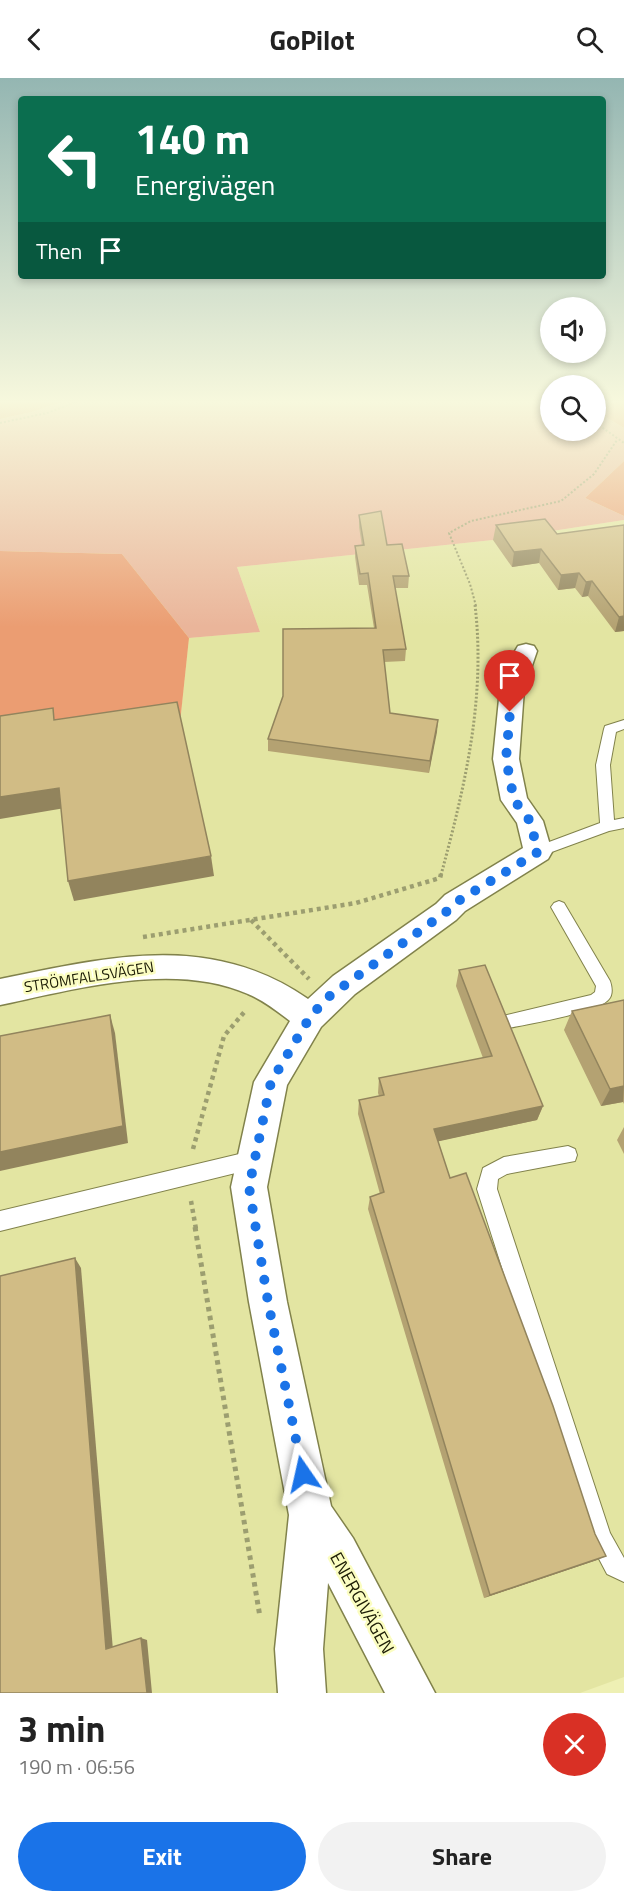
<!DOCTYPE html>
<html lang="en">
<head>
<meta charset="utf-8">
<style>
  :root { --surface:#fff; --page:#f2f2f2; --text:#222; --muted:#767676; --accent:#1a73e8 }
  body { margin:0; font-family:"Titillium Web",sans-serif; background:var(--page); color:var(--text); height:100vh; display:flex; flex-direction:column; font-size:22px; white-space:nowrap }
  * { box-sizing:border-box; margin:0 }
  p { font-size:20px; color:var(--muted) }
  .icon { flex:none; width:33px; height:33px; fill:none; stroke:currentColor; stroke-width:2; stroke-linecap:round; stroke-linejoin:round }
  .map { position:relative; height:1615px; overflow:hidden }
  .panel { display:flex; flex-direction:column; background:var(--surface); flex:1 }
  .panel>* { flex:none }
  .hud { position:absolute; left:18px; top:18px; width:588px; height:183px; border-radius:6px; box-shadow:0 3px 9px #0003; background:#0b6e4f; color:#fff; overflow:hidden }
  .controls { position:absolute; left:540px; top:219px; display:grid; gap:12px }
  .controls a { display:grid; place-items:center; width:66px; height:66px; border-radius:50%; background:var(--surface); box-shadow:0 3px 9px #0003; font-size:30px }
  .pin { position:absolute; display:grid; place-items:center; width:51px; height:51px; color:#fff; margin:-62px -26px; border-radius:50% 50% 50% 0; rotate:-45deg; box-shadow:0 0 6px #0007 }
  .pin .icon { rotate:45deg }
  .me { position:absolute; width:66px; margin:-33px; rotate:349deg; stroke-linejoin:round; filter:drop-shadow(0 0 4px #0008) }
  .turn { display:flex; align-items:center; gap:21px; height:126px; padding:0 18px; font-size:27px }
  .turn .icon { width:78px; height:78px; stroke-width:2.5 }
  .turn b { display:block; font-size:42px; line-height:51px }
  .then { display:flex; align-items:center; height:57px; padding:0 18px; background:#0003; gap:12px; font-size:22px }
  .round { display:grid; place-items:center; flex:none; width:63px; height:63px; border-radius:32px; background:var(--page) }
  .summary { display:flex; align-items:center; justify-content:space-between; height:102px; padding:0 18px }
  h1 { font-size:36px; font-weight:700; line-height:45px }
  .action { display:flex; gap:12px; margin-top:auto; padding:12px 18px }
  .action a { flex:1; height:69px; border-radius:36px; background:var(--accent); color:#fff; font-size:24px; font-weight:700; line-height:69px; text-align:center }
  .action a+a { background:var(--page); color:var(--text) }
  header { display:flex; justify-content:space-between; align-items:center; height:78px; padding:0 18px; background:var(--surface); font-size:27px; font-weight:700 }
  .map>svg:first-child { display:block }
</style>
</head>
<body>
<header><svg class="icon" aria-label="back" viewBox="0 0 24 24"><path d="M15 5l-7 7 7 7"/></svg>GoPilot<svg class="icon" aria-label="search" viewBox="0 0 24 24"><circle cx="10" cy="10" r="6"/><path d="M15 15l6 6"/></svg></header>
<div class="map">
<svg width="624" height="1615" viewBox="0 0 624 1615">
  <rect width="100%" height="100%" fill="#eef0b4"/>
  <polygon fill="#e3e5a2" points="624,442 624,1599 580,1615 0,1615 0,659 180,645 189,560 260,554 237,489 493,462"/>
  <polygon fill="#eab59a" points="65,323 550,323 550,352 596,352 596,333 624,350 624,383 585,420 624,438 624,442 493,462 237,489 260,554 189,560 122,476 0,473 0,341 32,334"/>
  <g fill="#eb9d72">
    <polygon points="0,323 65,323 32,334 0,341"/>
    <polygon points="596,323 624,323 624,350 596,333"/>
    <polygon points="624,383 624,438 585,420"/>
    <polygon points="0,473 122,476 189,560 180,645 0,659"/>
  </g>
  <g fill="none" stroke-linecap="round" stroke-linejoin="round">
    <defs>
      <g id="service">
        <polygon points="624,642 624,651 616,654 610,687 614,742 624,740 624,750 609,753 538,779 533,778 531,774 533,770 600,745 596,687 604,651 605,648"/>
        <path d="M559,823L564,825L610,903C612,909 613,916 609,921C600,934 528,946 509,950L503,948L501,943L503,938L591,917L595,914L596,908L551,829L554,825Z"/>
        <polygon points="568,1068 575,1071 577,1077 575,1083 507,1096 498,1101 497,1111 610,1455 624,1480 624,1504 607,1496 588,1460 477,1111 483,1090 504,1079"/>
        <polygon points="256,1072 263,1075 265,1081 263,1087 256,1090 0,1153 0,1133"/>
      </g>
      <path id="minor" d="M526,566L534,568L537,573L524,611L519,681L527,720L543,743L552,774L548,781L465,833L456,842L355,916L321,949L287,1007L267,1109L287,1224L331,1428L353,1460L435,1615H385L328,1505L323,1571L326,1615H278L275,1571L289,1437L249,1224L231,1109L254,1004L290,943C277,933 263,922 248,916C174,883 76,911 0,927V901C108,879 210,853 308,921L333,898L436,826L445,817L523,770L517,745L501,722L493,681L500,611L515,573L518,568Z"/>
    </defs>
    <use href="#service" stroke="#81824b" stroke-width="2"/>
    <use href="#minor" stroke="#81824b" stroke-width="3"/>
    <g stroke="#9c9e70" stroke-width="2" stroke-dasharray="2 2" stroke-linecap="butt">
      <polyline points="0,345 47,335 79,323"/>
      <polyline points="596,345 624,365"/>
      <polyline points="476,528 470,506 449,455 471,443 561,423 594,396 617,362"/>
    </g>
    <path stroke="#9c9e70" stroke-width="3" stroke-dasharray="2 2" stroke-linecap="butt" d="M441,797C465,708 486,620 475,527"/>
    <g stroke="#9c9e70" stroke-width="4.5" stroke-dasharray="4 4" stroke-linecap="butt">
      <polyline points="251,842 309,901"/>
      <polyline points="143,859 356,825 440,800 441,796"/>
      <polyline points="193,1071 224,958 246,932"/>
      <polyline points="191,1123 196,1151"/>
    </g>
    <polyline stroke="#9c9e70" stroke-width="5" stroke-dasharray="4.5 4.5" stroke-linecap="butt" points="195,1149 260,1539"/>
    <use href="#service" fill="#fff" fill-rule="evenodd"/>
    <use href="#minor" fill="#fff" fill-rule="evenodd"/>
  </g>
  <g fill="#b4a272">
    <polygon points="359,437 409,498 408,510 395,510 406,571 405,583 384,584 390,635 438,642 429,695 268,673 268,661 374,550 367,507 359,507 355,479 355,468 362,468 359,449"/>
    <polygon points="496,447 557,456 624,447 624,553 615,554 588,518 582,519 575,510 558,512 539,485 512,489 493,462"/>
    <polygon points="459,892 543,1028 537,1042 438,1063 450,1100 597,1482 484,1520 368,1131 370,1119 380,1116 358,1036 359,1022 379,1018 378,1015 379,1000 483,980 456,908"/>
    <polygon points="624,922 624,1026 623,1024 601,1028 564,952 572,933"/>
    <polygon points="624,1049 624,1076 617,1062"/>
  </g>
  <g fill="#92845d">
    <polygon points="541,471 539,485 512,489 514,474"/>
    <polygon points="579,495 575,510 558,512 561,497"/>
    <polygon points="592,503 588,518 582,519 586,504"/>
    <polygon points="624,538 624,553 615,554 619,539"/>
    <polygon points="438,642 437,654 429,695 430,683"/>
    <polygon points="59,710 65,730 0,741 0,719"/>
    <polygon points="211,778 214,798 74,823 68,803"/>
    <polygon points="110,937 115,955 128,1065 0,1093 0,1074"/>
    <polygon points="624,1008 623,1024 601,1028 610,1011"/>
    <polygon points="543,1028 537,1042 431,1065 434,1051"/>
    <polygon points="75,1180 81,1190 113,1572 106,1571"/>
    <polygon points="606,1478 597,1482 484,1520 490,1517"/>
    <polygon points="141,1560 147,1562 152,1615 147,1615"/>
  </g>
  <g fill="#d1bc85" stroke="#92845d" stroke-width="1.5">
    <polygon points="381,433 387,467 402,466 409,498 393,498 406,571 383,572 390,635 438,642 430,683 268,661 283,618 283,551 376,550 368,495 360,496 355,468 364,467 359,437"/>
    <polygon points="545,441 557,456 624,447 624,538 619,539 592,503 586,504 579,495 561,497 541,471 514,474 496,447"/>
    <polygon points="177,624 211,778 68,803 59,710 0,719 0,638 53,630 54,642"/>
    <polygon points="485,887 543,1028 434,1051 450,1100 466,1095 553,1328 595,1456 606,1478 490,1517 370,1119 384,1114 359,1022 384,1017 379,1000 492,978 459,892"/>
    <polygon points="624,922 624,1008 610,1011 572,933"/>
    <polygon points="110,937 123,1048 0,1074 0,958"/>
    <polygon points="75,1180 106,1571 141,1560 147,1615 0,1615 0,1198"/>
  </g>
  <linearGradient id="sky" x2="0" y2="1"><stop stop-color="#94b6b2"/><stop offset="0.59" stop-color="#f7f8dd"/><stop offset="1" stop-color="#f7f8dd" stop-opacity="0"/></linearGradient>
  <rect width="624" height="549" fill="url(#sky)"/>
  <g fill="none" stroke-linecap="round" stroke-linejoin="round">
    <polyline stroke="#1a73e8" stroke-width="10" stroke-dasharray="0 18" points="303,1396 268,1224 249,1109 271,1004 310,939 327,920 446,834 455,825 538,774 530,743 514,722 506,681 510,634"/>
  </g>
  <g text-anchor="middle" stroke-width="5" stroke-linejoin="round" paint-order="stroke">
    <g font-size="15" fill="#1c1c05" stroke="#fbfdc1">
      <text transform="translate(89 899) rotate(-9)" y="5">STRÖMFALLSVÄGEN</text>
    </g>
    <g font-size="18" fill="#1c1c05" stroke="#fbfdc1">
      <text transform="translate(362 1525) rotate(61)" y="6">ENERGIVÄGEN</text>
    </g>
  </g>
</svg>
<div class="controls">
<a><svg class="icon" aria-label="sound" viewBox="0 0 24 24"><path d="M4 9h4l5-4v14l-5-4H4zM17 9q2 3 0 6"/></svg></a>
<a><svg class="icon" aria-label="search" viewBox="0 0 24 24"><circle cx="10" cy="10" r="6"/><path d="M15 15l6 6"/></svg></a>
</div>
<div class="pin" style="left:510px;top:634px;background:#d93025"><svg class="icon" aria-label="arrive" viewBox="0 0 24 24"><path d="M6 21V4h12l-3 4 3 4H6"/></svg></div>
<svg class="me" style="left:303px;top:1396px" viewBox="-20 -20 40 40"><path d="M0-17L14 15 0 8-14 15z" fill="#1a73e8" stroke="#fff" stroke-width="4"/></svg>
<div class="hud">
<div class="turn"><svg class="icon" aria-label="left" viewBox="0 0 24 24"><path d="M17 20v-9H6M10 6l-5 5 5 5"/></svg><div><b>140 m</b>Energivägen</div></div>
<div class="then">Then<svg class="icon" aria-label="arrive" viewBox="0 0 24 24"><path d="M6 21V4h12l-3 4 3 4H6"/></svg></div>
</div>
</div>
<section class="panel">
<div class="summary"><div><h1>3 min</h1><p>190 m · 06:56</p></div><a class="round" style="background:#d93025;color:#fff"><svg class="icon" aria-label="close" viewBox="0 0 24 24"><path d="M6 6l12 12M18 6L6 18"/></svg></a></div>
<div class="action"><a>Exit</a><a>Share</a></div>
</section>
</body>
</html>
